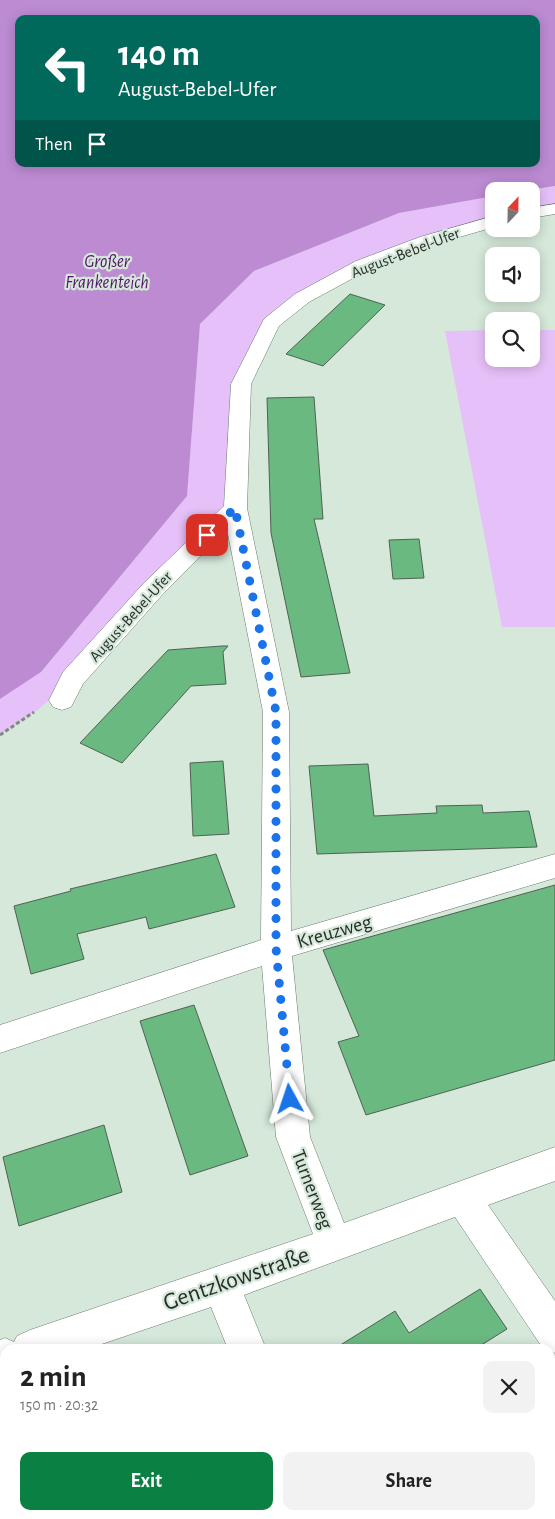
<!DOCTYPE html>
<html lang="en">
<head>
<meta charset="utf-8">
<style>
  :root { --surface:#fff; --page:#f2f2f2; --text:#222; --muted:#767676; --accent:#0b8043 }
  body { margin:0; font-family:"Alegreya Sans",sans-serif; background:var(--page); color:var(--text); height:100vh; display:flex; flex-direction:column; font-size:19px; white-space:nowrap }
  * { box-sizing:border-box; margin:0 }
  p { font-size:16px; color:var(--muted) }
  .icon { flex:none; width:28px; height:28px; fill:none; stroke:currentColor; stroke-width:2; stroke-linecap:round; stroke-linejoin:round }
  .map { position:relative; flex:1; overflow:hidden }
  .panel { position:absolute; left:0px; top:1344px; width:555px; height:176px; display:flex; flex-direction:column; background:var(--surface); border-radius:15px 15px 0 0; box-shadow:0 2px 12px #0003 }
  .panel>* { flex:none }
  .top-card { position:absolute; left:15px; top:15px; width:525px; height:152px; border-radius:10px; box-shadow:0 2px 12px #0003; background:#00695c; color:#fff; overflow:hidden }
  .needle { width:32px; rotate:22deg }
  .tools { position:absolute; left:485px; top:182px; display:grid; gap:10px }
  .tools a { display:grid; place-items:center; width:55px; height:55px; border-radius:10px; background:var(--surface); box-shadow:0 2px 12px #0003; font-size:25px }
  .pin { position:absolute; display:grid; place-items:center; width:42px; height:42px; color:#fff; margin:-21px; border-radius:10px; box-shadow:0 2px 8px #0006 }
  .me { position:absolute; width:55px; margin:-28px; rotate:355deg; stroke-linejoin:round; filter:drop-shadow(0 0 4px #0008) }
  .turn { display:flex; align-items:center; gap:18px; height:105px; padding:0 20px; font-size:22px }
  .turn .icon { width:65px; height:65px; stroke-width:2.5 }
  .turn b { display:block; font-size:35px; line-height:42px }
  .then { display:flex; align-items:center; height:48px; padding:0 20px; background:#0003; gap:10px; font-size:19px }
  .round { display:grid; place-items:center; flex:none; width:52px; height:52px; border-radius:10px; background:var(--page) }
  .overview { display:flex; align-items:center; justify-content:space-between; height:85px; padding:0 20px }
  h1 { font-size:30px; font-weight:700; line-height:38px }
  .action { display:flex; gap:10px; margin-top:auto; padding:10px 20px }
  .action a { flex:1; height:58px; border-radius:10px; background:var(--accent); color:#fff; font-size:20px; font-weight:700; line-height:58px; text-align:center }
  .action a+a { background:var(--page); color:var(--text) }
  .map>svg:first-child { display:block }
</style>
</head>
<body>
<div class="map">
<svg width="555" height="1519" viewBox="0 0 555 1519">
  <rect width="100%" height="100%" fill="#d5e8d9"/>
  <g fill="#e6c0f8">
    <polygon points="555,186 555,209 531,213 531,191 523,191"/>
    <polygon points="494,196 494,221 363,265 271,323 241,384 235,508 72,679 39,709 0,735 0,699 41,672 187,496 200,324 254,271 399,213"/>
    <polygon points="494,330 494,359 531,359 531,330 555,330 555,627 502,627 445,331"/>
  </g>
  <path fill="#bc8bd2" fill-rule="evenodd" d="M0,0H555V186L523,191H494V196L399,213L254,271L200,324L187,496L41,672L0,699ZM19,19H536V164H19Z"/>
  <g fill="#6ab981" stroke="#516155">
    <polygon points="350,294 385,305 323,366 286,354"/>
    <polygon points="314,397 323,519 314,519 350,673 301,677 271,533 267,398"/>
    <polygon points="419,539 424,578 393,579 389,540"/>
    <polygon points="222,646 228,646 223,652 226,684 191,686 122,763 80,743 168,650"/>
    <polygon points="223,761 229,834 193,836 190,763"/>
    <polygon points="368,764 374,816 437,813 436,806 482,805 483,813 529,811 537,847 317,854 309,766"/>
    <polygon points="216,854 235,907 149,929 146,917 77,934 84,959 31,974 14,906 71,891 70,889"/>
    <polygon points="555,885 555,1060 366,1115 338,1042 359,1036 323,950"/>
    <polygon points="194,1005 248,1156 190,1175 140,1021"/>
    <polygon points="104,1125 122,1192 19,1226 3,1157"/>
    <polygon points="480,1289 507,1329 475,1349 334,1349 395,1311 409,1333"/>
  </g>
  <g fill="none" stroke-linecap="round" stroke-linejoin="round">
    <defs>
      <g id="minor">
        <polygon points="555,204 555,214 531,218 531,208"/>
        <polygon points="494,216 494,227 432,245 370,269 309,302 279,326 251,384 247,508 289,712 291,931 555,854 555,878 292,956 310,1137 344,1223 555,1147 555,1181 488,1205 555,1301 555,1353 550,1351 550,1349 542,1347 455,1217 244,1295 266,1349 228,1349 211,1307 87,1349 5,1349 5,1376 0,1378 0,1340 5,1338 14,1342 17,1336 30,1330 313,1234 276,1137 262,966 0,1053 0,1025 261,940 263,712 227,529 162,595 83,684 71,707 62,710 53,707 49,700 63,672 144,583 224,506 231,384 264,319 295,294 356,261 420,237"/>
        <polygon points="293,1515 335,1515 336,1519 294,1519"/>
      </g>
    </defs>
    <use href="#minor" stroke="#6a7b6e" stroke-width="1"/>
    <polyline stroke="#7e8b81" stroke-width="3" stroke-dasharray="4 2.5" stroke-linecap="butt" points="0,735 34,712"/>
    <use href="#minor" fill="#fff" fill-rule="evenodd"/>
  </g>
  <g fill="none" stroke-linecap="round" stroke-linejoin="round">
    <polyline stroke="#1a73e8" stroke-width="9" stroke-dasharray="0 16.2" points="207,535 235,508 276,712 276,948 290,1099"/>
  </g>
  <g text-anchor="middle" stroke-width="4.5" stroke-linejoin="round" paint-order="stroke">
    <g font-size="16" fill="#272e29" stroke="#d5e8d9">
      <text transform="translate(405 252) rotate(-21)" y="6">August-Bebel-Ufer</text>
      <text transform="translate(130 616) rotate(-48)" y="6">August-Bebel-Ufer</text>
    </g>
    <g font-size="18" font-style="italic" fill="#521369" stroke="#d5e8d9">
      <text x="107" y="267">Großer<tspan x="107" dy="21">Frankenteich</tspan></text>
    </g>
    <g font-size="20" fill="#272e29" stroke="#d5e8d9">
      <text transform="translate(334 931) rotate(-16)" y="7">Kreuzweg</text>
      <text transform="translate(313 1189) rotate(69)" y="7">Turnerweg</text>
    </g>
    <g font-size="24" fill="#272e29" stroke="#d5e8d9">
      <text transform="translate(236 1278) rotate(-19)" y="8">Gentzkowstraße</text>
    </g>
  </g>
</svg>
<div class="tools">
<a><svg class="needle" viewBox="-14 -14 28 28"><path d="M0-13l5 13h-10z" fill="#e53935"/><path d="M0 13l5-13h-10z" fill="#767676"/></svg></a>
<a><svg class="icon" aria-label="sound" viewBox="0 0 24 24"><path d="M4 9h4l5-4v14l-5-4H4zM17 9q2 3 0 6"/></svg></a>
<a><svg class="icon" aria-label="search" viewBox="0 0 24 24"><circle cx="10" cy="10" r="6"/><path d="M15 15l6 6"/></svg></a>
</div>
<div class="pin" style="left:207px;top:535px;background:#d93025"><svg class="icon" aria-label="arrive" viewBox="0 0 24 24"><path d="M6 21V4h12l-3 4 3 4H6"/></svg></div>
<svg class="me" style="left:290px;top:1099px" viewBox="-20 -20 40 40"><path d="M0-17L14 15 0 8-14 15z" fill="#1a73e8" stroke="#fff" stroke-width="4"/></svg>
<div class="top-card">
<div class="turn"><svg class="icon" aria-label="left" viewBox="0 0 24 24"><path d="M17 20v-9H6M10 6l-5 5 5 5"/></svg><div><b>140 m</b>August-Bebel-Ufer</div></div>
<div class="then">Then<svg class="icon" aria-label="arrive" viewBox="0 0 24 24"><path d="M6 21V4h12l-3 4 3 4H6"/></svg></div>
</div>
<section class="panel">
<div class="overview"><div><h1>2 min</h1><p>150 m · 20:32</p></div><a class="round"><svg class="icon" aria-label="close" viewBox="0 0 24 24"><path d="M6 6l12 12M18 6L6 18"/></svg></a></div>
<div class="action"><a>Exit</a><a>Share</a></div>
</section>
</div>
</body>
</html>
